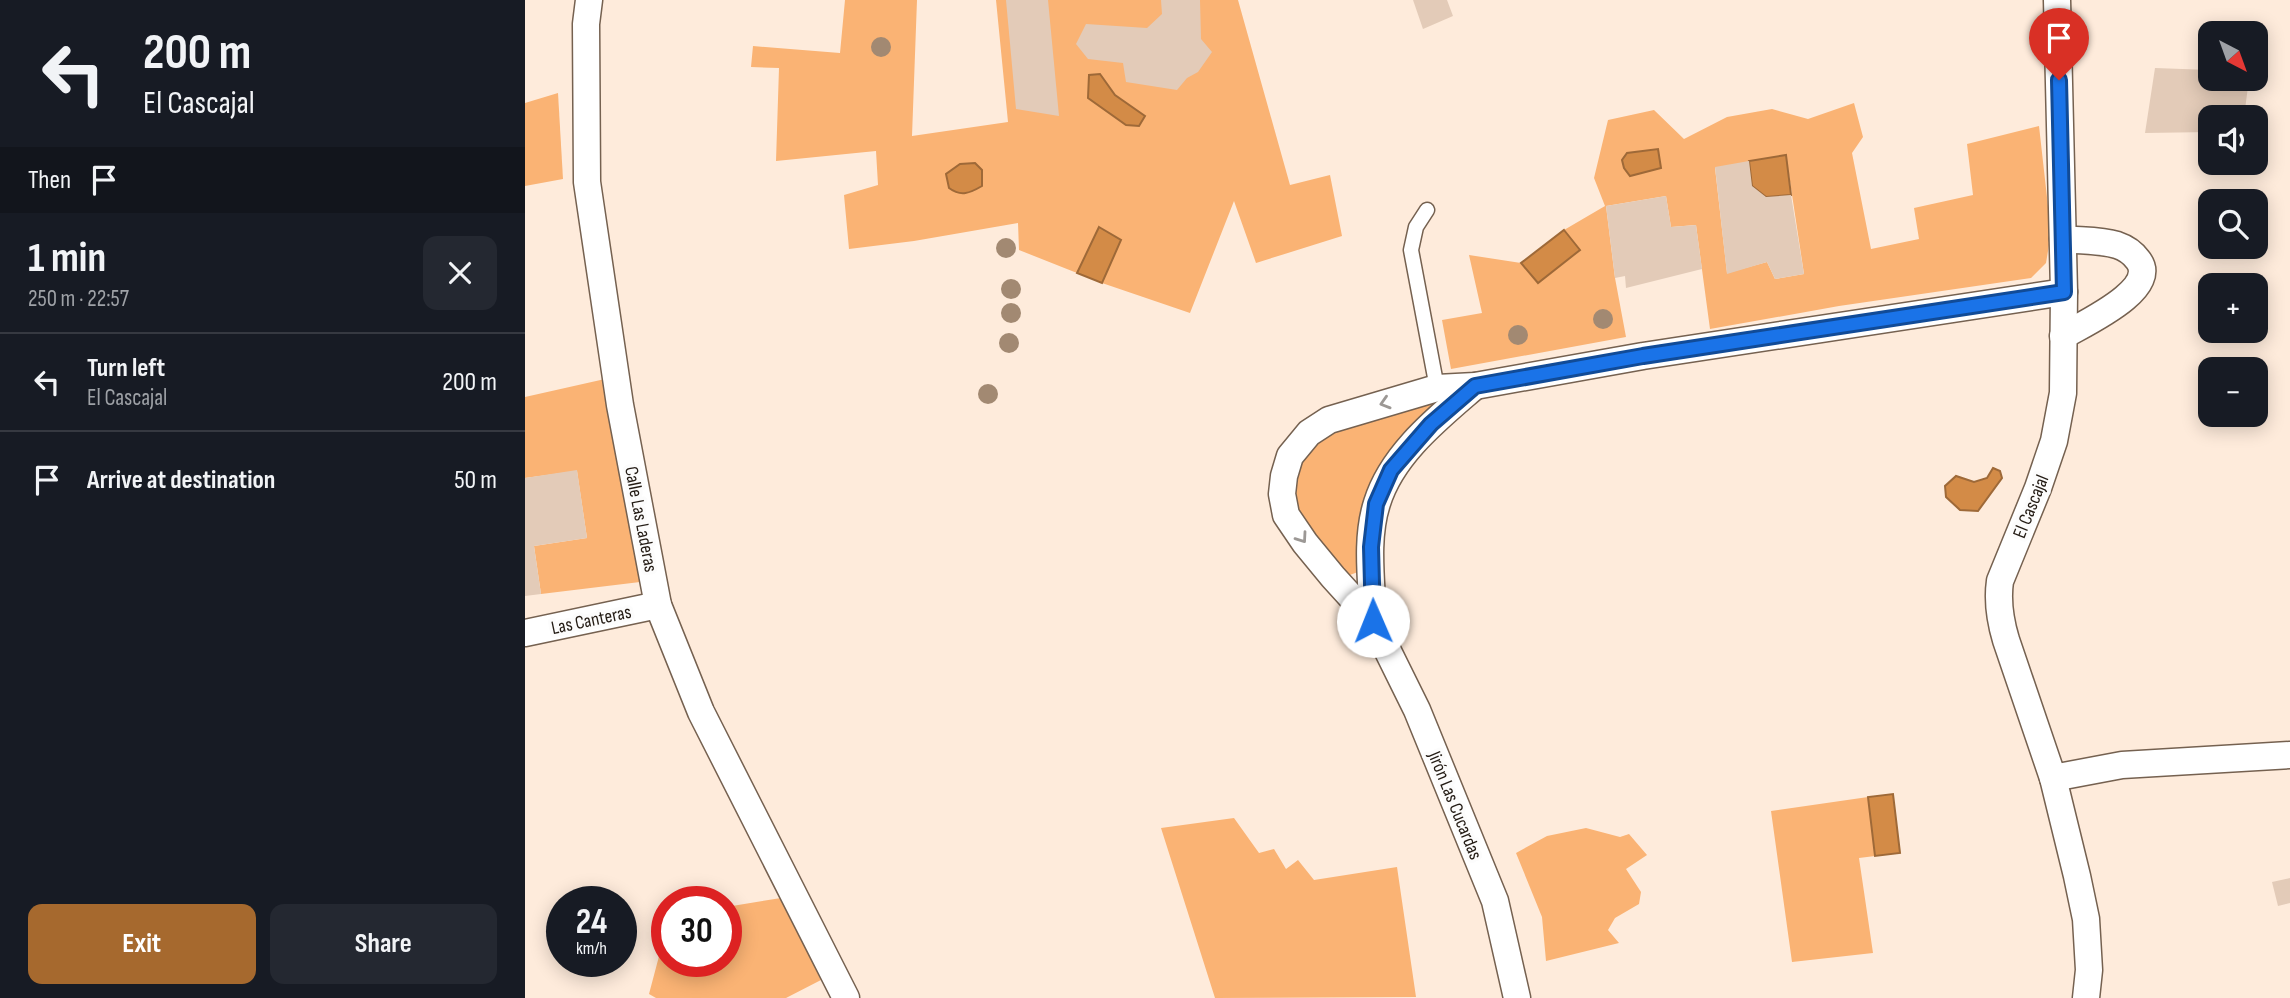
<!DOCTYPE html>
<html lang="en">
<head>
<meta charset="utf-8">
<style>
  :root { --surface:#171b24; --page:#242831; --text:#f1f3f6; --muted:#9ea1a6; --line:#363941; --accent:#a6692e }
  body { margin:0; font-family:"Sofia Sans Condensed",sans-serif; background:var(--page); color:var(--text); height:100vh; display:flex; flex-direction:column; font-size:26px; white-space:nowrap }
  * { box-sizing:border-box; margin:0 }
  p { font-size:23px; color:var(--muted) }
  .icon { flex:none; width:38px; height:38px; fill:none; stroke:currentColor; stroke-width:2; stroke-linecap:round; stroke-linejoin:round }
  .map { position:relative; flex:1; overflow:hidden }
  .details { display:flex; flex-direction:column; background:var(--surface); width:525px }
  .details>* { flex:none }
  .top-card { background:#171b24; color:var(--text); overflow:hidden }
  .needle { width:46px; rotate:139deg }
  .controls { position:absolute; left:1673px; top:21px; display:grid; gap:14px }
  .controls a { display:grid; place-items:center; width:70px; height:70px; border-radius:14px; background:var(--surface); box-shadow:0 4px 18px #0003; font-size:35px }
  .speed { position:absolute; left:21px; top:886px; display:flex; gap:14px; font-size:35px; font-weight:700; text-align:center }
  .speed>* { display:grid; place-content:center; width:91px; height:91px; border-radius:50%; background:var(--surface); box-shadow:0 4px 18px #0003; line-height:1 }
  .speed small { font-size:18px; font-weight:400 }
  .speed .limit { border:10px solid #d22; background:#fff; color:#111 }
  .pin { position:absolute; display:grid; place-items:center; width:60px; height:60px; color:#fff; margin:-72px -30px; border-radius:50% 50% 50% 0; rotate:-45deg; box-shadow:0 0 7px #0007 }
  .pin .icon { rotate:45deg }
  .me { position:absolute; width:77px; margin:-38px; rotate:359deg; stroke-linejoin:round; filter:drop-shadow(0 0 5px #0008) }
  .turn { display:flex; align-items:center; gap:24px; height:147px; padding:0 28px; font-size:32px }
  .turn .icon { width:91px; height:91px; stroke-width:2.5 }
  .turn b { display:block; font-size:49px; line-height:60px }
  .then { display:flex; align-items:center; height:66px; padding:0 28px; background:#0003; gap:14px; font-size:26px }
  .round { display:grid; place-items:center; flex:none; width:74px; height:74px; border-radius:14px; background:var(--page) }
  .overview { display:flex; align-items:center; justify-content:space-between; height:119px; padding:0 28px }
  h1 { font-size:42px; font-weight:700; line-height:52px }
  .cta { display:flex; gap:14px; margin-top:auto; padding:14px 28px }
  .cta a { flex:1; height:80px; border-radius:14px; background:var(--accent); color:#fff; font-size:28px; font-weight:700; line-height:80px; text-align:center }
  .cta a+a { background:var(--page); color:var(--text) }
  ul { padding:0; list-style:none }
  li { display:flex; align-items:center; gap:21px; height:98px; padding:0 28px; border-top:2px solid var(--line) }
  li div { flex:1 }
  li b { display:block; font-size:26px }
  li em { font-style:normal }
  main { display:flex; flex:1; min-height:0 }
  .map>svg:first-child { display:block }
</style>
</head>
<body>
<main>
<section class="details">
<div class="top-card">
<div class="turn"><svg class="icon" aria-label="left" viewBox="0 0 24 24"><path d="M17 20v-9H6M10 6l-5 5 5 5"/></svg><div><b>200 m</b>El Cascajal</div></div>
<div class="then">Then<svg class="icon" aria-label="arrive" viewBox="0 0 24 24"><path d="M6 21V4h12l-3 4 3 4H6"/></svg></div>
</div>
<div class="overview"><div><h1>1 min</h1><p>250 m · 22:57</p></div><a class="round"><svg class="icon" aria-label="close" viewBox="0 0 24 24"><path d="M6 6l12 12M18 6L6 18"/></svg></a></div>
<ul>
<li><svg class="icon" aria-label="left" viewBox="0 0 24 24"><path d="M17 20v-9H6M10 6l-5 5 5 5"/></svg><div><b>Turn left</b><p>El Cascajal</p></div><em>200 m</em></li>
<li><svg class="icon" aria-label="arrive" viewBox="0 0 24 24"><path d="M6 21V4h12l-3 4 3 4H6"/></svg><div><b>Arrive at destination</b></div><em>50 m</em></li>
</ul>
<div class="cta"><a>Exit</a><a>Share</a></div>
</section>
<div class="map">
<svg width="1765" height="998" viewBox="0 0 1765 998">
  <rect width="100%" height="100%" fill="#feebdb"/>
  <g fill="#fab374" fill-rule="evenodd">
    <polygon points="320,0 392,0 387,136 483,122 471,0 713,0 765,185 805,175 817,236 731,263 709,201 665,313 577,283 596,240 575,227 552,273 494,250 493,223 389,241 324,249 319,195 353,185 351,151 251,161 254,68 226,67 228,46 315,53"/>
    <polygon points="33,93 38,179 0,186 0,103"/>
    <path d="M1329,103L1338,137L1327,153L1346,249L1394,239L1389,208L1448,195L1442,144L1514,126L1526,233L1521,263L1506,278L1314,306L1185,329L1171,225L1146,227L1141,196L1081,206L1090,278L1101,337L926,369L917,320L957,313L944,255L996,263L1013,283L1055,250L1039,230L1080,206L1069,178L1083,120L1129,110L1159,139L1202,117L1247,109L1283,119ZM1261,155L1279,274L1250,279L1242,262L1202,273L1190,168Z"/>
    <polygon points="80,379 115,582 16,594 9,546 62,538 52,471 0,478 0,397"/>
    <polygon points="950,386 866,471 833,572 822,576 780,543 759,476 784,433"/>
    <polygon points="1343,797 1350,856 1334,858 1348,953 1267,962 1246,811"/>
    <polygon points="709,818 734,853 749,849 761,869 773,860 789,880 872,867 891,997 690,998 636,828"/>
    <polygon points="1061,828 1095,837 1104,834 1122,855 1101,869 1116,892 1114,904 1090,918 1083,930 1094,943 1021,961 1017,917 991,853 1022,836"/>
    <polygon points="256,898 296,980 261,998 131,998 124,994 142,926 142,961 201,961 201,907"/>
  </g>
  <g fill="#d38b47" stroke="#9e6938" stroke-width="2">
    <polygon points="575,74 590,95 620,116 614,126 601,125 563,98 564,75"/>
    <polygon points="1133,149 1136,168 1105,176 1099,168 1097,160 1102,153"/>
    <polygon points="1261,155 1266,195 1241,197 1227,186 1224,161"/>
    <path d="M450,163L457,170V186C445,193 436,197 424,188L421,174L435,164Z"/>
    <polygon points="574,227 596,240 577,283 552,273"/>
    <polygon points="1039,230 1055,250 1013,283 996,263"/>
    <polygon points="1468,468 1475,471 1477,478 1453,511 1435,510 1421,497 1420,486 1431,476 1449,482 1462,478"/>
    <polygon points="1368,794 1375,853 1350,856 1343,797"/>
  </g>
  <g fill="#e3cbb8">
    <polygon points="481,0 523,0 534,116 491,109"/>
    <polygon points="636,0 675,0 676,39 687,52 673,72 662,78 652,90 601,82 598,63 563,59 551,44 561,24 622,28 637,14"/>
    <polygon points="888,0 922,0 928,16 898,29"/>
    <polygon points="1630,68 1685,70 1685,79 1724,79 1719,117 1685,117 1685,132 1620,133"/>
    <polygon points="1224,161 1227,186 1241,197 1266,195 1279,274 1250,279 1242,262 1202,274 1190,167"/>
    <polygon points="1141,196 1146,227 1171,225 1177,269 1101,288 1100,276 1090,278 1081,206"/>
    <polygon points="52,470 62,538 9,546 16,594 0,596 0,478"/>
    <polygon points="1765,878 1765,903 1753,906 1747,882"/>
  </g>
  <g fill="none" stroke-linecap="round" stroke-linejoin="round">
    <defs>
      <polyline id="service" points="902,210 891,227 886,250 912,388"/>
      <g id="minor">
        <polyline points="64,0 61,24 62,182 95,405 133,605 176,712 321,998"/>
        <path d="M1532,0L1539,292L1538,393L1529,441L1513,488L1475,581C1472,602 1475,620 1481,640L1528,778L1552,876L1561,919L1564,970L1561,998"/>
        <path d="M1538,239C1555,241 1575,240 1592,245C1601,248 1608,253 1613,260C1636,289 1558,324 1538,336"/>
        <path d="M848,621C847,583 840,540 852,503C867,454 913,418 950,386"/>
        <polyline points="0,633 133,605"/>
        <polyline points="1528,778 1597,765 1765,755"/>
        <polyline points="992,998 970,901 892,710 848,621 808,577 780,543 761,515 757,494 759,476 765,456 784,433 804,420 912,388 950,386 1118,356 1539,292"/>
      </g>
    </defs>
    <use href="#service" stroke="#756150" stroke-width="17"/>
    <use href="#minor" stroke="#756150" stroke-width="29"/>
    <use href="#service" stroke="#fff" stroke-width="14"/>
    <use href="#minor" stroke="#fff" stroke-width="26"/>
  </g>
  <g fill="#a28972">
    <circle cx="356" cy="47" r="10"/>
    <circle cx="481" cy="248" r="10"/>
    <circle cx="486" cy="289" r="10"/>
    <circle cx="486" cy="313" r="10"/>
    <circle cx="1078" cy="319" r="10"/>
    <circle cx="993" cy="335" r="10"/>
    <circle cx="484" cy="343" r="10"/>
    <circle cx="463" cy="394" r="10"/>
  </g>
  <defs><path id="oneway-chevron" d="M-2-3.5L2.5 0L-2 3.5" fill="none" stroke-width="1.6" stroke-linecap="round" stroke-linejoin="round" transform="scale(1.75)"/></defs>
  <g stroke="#9c9895">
    <use href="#oneway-chevron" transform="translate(860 403) rotate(163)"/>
    <use href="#oneway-chevron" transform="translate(777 538) rotate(55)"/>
  </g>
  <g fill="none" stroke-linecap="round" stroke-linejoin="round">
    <defs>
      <polyline id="route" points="848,621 846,547 851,504 866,470 906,424 950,386 1118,356 1539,292 1534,80"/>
    </defs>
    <use href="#route" stroke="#114b97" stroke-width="18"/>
    <use href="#route" stroke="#1a73e8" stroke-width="12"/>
  </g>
  <g text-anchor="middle" stroke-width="7" stroke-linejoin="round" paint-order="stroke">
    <g font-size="19" fill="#231b14" stroke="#fcfcfc">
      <text transform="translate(1505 506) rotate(-68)" y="7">El Cascajal</text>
      <text transform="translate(117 519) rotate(79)" y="7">Calle Las Laderas</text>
      <text transform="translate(66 619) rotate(-12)" y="7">Las Canteras</text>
      <text transform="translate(931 805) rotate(68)" y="7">Jirón Las Cucardas</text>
    </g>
  </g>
</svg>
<div class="controls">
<a><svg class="needle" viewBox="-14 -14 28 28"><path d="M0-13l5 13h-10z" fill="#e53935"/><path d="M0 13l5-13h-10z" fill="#9ea1a6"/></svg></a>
<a><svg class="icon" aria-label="sound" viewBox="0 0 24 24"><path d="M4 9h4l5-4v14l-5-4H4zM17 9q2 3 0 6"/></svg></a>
<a><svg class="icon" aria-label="search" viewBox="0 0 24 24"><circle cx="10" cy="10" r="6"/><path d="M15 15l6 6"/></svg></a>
<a>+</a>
<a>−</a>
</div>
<div class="speed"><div>24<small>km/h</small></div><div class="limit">30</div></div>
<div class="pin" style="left:1534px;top:80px;background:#d93025"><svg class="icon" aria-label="arrive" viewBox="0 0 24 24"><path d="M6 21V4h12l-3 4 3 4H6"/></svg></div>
<svg class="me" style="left:848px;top:621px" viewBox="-20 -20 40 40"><circle r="19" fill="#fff"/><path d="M0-13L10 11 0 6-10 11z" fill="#1a73e8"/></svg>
</div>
</main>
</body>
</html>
